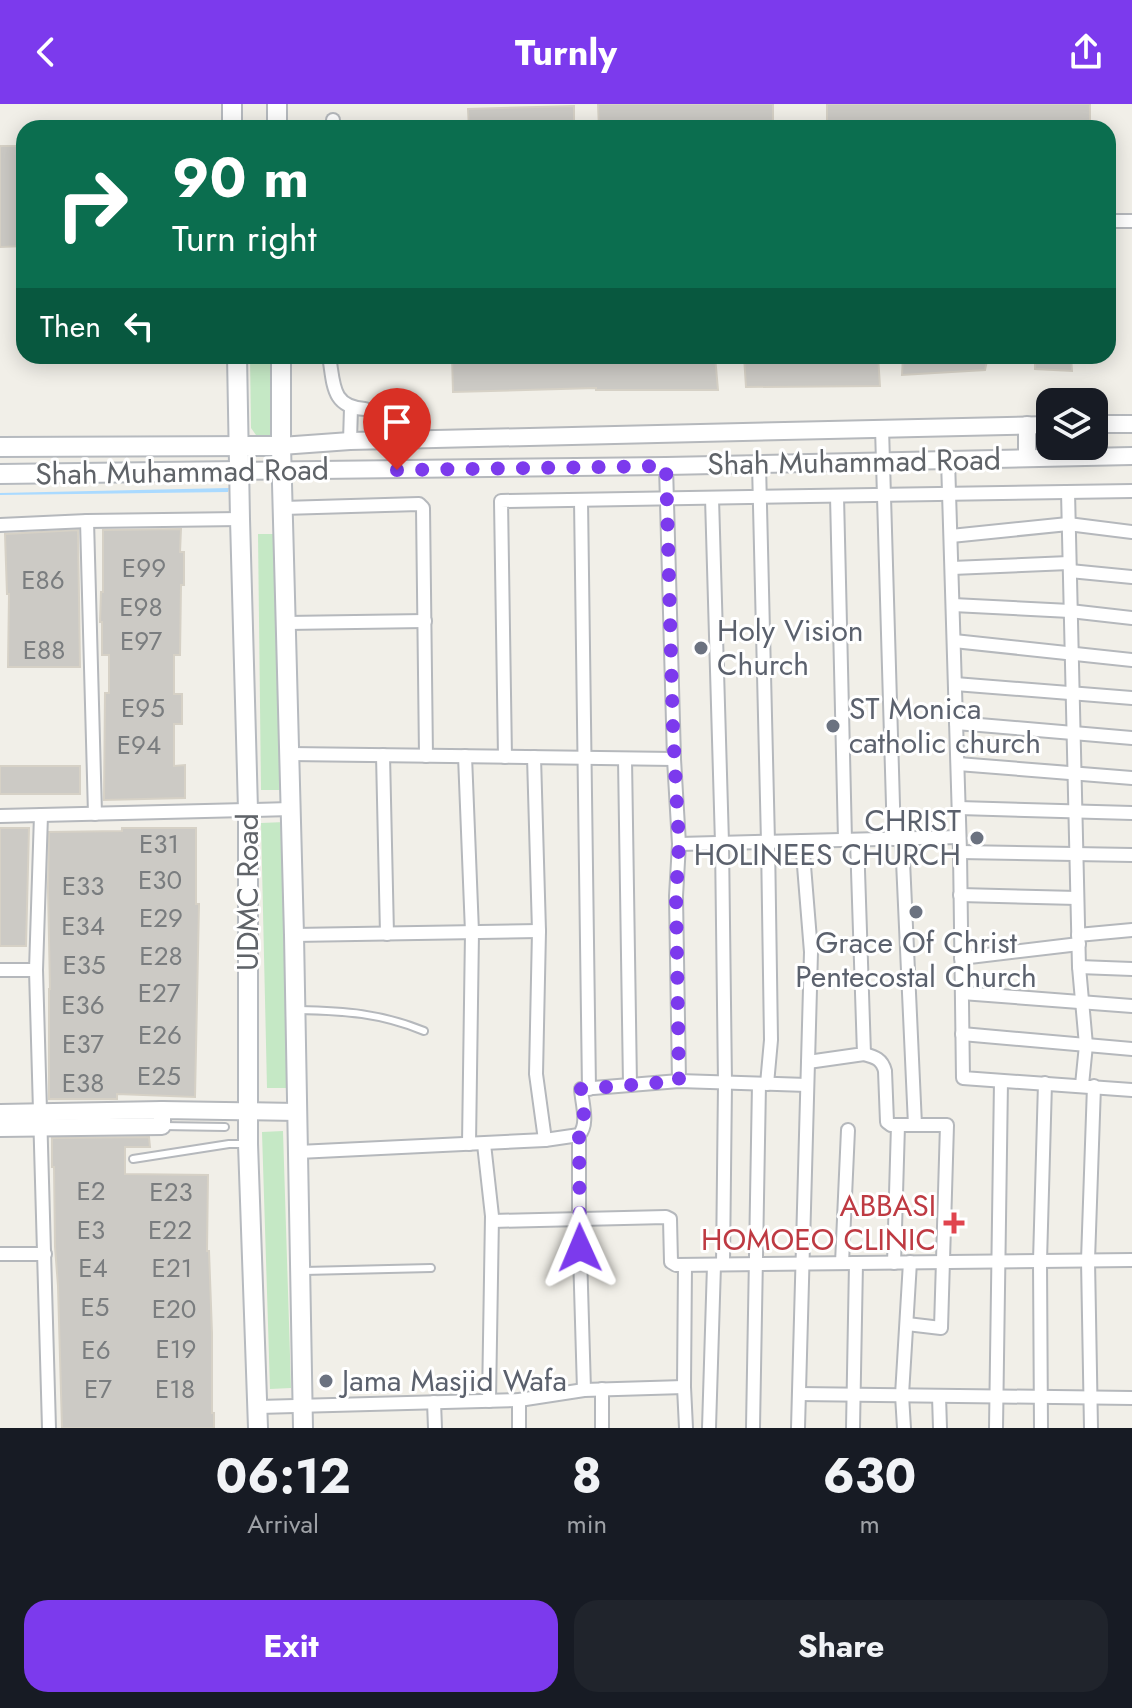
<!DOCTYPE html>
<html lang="en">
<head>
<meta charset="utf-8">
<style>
  :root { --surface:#171b24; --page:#20242c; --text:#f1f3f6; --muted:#9ea1a6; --accent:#7c3aed }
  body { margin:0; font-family:Jost,sans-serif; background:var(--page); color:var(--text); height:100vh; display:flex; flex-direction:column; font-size:30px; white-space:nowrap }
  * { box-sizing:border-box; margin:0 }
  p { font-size:26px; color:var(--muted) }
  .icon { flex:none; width:44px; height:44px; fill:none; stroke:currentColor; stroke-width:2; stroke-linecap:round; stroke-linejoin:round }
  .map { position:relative; height:1324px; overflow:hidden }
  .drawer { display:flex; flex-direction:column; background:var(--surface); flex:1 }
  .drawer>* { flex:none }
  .hud { position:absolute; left:16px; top:16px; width:1100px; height:244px; border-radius:24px; box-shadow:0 4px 20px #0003; background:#0b6e4f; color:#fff; overflow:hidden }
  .controls { position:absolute; left:1036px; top:284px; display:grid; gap:16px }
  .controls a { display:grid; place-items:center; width:72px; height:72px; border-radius:16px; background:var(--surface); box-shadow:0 4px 20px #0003; font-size:40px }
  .pin { position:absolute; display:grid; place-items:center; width:68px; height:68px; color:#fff; margin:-82px -34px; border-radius:50% 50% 50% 0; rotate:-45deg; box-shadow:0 0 8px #0007 }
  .pin .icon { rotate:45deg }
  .me { position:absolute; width:88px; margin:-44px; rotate:359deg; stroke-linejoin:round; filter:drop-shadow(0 0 6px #0008) }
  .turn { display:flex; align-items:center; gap:28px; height:168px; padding:0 24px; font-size:36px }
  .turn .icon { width:104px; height:104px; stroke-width:2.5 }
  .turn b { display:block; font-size:56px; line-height:68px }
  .then { display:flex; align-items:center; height:76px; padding:0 24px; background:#0003; gap:16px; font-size:30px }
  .eta { display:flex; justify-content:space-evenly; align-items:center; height:136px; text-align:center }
  .eta b { font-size:48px; font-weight:700; line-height:56px }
  .primary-button { display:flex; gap:16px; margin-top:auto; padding:16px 24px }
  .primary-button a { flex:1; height:92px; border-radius:24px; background:var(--accent); color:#fff; font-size:32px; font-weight:700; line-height:92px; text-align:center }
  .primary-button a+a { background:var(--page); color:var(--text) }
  header { display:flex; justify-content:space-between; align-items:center; height:104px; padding:0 24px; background:var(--accent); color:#fff; font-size:36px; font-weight:700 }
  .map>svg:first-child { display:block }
</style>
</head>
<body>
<header><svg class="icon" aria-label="back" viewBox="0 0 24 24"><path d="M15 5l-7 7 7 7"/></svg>Turnly<svg class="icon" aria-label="share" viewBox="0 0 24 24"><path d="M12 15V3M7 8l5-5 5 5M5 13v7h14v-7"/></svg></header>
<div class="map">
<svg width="1132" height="1324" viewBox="0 0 1132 1324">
  <rect width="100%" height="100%" fill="#f1efe8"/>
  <g fill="#c5e8c5">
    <polygon points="250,252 274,252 273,330 265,334 256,331 251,324"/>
    <polygon points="258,430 279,430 282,686 261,686"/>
    <polygon points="285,718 290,984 267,984 261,719"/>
    <polygon points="283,1027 291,1284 270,1285 262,1028"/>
  </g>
  <polygon fill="#aadaff" points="229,384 228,388 0,391 0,389"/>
  <g fill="#cccac5" stroke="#d6d1c6" stroke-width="2">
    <polygon points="598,0 773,0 773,24 599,24"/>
    <rect x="827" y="0" width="263" height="24"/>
    <polygon points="574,2 574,24 469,24 468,5"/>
    <polygon points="0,42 24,42 24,142 0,143"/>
    <polygon points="452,252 715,252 718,286 596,286 596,284 453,288"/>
    <polygon points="744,252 878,252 880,282 746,283"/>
    <polygon points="903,252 988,252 985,266 902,271"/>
    <polygon points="1035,252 1071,252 1072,267 1035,265"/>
    <polygon points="181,425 180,448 184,448 184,481 181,481 180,551 174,551 174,590 182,590 182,620 174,620 174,662 185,661 185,694 104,696 105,589 109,589 109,551 102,551 102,518 100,518 101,488 103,488 103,426"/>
    <polygon points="78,426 80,563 8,563 9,490 7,490 5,430"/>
    <rect x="0" y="662" width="80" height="28"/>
    <polygon points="0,724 29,724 26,842 0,842"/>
    <polygon points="122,724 196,724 196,800 199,800 195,993 117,990 117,995 49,995 49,885 50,885 48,784 49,728 122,727"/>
    <polygon points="149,1033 150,1043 125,1043 125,1070 208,1071 207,1147 209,1147 212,1229 212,1309 214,1309 214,1324 62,1324 58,1182 55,1143 54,1063 52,1063 52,1034"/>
  </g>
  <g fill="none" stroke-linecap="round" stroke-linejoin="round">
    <defs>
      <g id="service">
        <path d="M298,906C345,907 380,909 424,927"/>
        <polyline points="162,1022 225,1023"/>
        <polyline points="133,1055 229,1040 244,1040"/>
        <polyline points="304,1167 431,1164"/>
      </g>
      <g id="minor">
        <polyline points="333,24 333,16"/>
        <polyline points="1108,117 1132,117"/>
        <path d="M329,252C334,280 331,303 365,305"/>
        <polyline points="882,324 894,735"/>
        <polyline points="350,337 351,304"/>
        <polyline points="948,356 960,748 963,974 1132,986"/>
        <polyline points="759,360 768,738 771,936 767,980"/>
        <polyline points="666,362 674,655 679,740 676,792 679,977"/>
        <polyline points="1068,388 1079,863 1086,941 1082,981"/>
        <polyline points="837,392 845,736"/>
        <polyline points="712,394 722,739 725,979 723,1160"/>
        <polyline points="581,396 589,985"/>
        <polyline points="283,404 419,400 423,404 426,652"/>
        <polyline points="87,417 95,710"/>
        <polyline points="0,421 87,417 240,415"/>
        <polyline points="951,432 1068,420 1132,428"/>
        <polyline points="952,464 1069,459"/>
        <polyline points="1070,467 1132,473"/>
        <polyline points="953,501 1070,507 1132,514"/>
        <polyline points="286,519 425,517"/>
        <polyline points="954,537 1132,556"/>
        <polyline points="955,580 1132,594"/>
        <polyline points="956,619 1132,634"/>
        <polyline points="290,650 674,655"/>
        <polyline points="383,651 387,830"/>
        <polyline points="465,652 472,828 469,1040"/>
        <polyline points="505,653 501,397 1132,387"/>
        <polyline points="534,653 539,827 536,970 545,1036"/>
        <polyline points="625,655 630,981"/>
        <polyline points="958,660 1132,674"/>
        <polyline points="959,704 1132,709"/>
        <polyline points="41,711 36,866 49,1324"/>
        <polyline points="0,712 291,705"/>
        <polyline points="679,740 959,733"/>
        <polyline points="960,748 1132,751"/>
        <polyline points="960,791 1077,794"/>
        <polyline points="294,831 539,827"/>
        <polyline points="1078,831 1132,826"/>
        <polyline points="961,854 1079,840"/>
        <polyline points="1079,863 1132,865"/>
        <polyline points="0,866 36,866"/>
        <polyline points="962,889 1132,902"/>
        <polyline points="962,930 1132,945"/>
        <path d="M864,950C875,953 882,955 885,967L887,1018L891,1021H915L902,735"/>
        <polyline points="808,958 864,950 857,736"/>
        <polyline points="579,1031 579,1115 584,1286"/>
        <polyline points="484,1040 492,1112 489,1297"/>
        <path d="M298,1048L545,1036L579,1031C589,1020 582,1000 581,985L679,977L807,981"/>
        <polyline points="492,1117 666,1113 670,1115 671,1158 676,1161 1132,1156"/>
        <polyline points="0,1150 45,1150"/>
        <polyline points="842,1159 848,1026"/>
        <polyline points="894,1159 898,1021"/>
        <polyline points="685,1161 684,1283 686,1324"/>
        <polyline points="907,1220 941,1224 947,1021 915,1021"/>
        <polyline points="799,1290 1132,1294"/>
        <polyline points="939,1292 940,1324"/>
        <polyline points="519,1296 519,1324"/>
        <polyline points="434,1298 435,1324"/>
        <polyline points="258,1303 519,1296 584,1286 684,1283"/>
        <polyline points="602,1324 602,1285"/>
        <polyline points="709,1324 714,1161"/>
        <polyline points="753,1324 759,980"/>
        <polyline points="798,1324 811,848 802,737"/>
        <polyline points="853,1324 856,1159"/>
        <polyline points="904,1324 902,1291 910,1158"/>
        <polyline points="996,1324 1001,977"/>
        <polyline points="1041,1324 1040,1157 1045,979"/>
        <polyline points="1091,1324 1088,1156 1094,982"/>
      </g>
      <g id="tertiary">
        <polyline points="1094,320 1132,320"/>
        <polyline points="1027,321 1027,354"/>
        <polyline points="281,342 350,337 1050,321"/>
        <polyline points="240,367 666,362 1132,352"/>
        <polyline points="0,1009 162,1006 297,1008"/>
        <polyline points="0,1024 162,1022 162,1006"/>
      </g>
      <g id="secondary">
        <polyline points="232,0 232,24"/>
        <polyline points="277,0 277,24"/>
        <polyline points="237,252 240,415 248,706 248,1040 258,1324"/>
        <polyline points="281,252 281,342 294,831 303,1324"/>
        <polyline points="0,343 281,342"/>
        <polyline points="0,370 240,367"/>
      </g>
    </defs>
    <use href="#service" stroke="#b5b8bc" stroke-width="10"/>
    <use href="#minor" stroke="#b5b8bc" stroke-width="16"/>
    <use href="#tertiary" stroke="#b5b8bc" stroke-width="20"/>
    <use href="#secondary" stroke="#b6babf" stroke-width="22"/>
    <use href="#service" stroke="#fff" stroke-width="6"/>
    <use href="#minor" stroke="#fff" stroke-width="12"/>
    <use href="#tertiary" stroke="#fff" stroke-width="16"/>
    <use href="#secondary" stroke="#fff" stroke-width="18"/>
  </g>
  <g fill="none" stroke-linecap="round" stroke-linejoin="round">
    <polyline stroke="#7c3aed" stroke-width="14" stroke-dasharray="0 25.2" points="397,366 666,362 673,626 679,740 676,792 679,977 581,985 585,1022 579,1031 580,1144"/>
  </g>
  <g fill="#6b7280" stroke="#fff" stroke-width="3">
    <circle cx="701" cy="544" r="8"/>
    <circle cx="833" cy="622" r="8"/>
    <circle cx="977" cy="734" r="8"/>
    <circle cx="916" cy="808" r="8"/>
    <circle cx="326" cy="1277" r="8"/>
  </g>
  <path fill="#e0444e" stroke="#fff" stroke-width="3" d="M950 1107h8v8h8v8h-8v8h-8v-8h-8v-8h8z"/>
  <g text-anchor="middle" stroke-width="6" stroke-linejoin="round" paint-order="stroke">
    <g font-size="26" fill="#7a7d7f">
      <text x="144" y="473">E99</text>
      <text x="43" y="485">E86</text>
      <text x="141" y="512">E98</text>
      <text x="141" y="546">E97</text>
      <text x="44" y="555">E88</text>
      <text x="143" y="613">E95</text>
      <text x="139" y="650">E94</text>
      <text x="159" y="749">E31</text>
      <text x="160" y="785">E30</text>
      <text x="83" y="791">E33</text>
      <text x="161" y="823">E29</text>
      <text x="83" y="831">E34</text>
      <text x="161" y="861">E28</text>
      <text x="84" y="870">E35</text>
      <text x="159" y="898">E27</text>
      <text x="83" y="910">E36</text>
      <text x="160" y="940">E26</text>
      <text x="83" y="949">E37</text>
      <text x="159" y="981">E25</text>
      <text x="83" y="988">E38</text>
      <text x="91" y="1096">E2</text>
      <text x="171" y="1097">E23</text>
      <text x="91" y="1135">E3</text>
      <text x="170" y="1135">E22</text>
      <text x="93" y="1173">E4</text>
      <text x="172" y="1173">E21</text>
      <text x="95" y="1212">E5</text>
      <text x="174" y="1214">E20</text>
      <text x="176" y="1254">E19</text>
      <text x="96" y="1255">E6</text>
      <text x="98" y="1294">E7</text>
      <text x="175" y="1294">E18</text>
    </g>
    <g font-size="30" fill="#5f6368" stroke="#fff">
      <text transform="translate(854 358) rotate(-1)" y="10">Shah Muhammad Road</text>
      <text transform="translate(182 368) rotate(-1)" y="10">Shah Muhammad Road</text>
      <text transform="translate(248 788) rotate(-90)" y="10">UDMC Road</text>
    </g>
    <g font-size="30" fill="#5b616d" stroke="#fff" text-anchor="start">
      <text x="717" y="537">Holy Vision<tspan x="717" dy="34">Church</tspan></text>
      <text x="849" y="615">ST Monica<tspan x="849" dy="34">catholic church</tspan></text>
      <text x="961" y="727" text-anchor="end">CHRIST<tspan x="961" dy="34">HOLINEES CHURCH</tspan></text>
      <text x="916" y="849" text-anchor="middle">Grace Of Christ<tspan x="916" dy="34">Pentecostal Church</tspan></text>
      <text x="342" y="1287">Jama Masjid Wafa</text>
    </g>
    <g font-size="30" fill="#be3a42" stroke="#fff" text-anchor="end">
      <text x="936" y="1112">ABBASI<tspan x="936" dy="34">HOMOEO CLINIC</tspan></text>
    </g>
  </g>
</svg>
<div class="controls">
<a><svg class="icon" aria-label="layers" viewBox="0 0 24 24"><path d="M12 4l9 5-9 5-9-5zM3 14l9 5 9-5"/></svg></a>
</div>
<div class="pin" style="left:397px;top:366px;background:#d93025"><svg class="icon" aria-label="arrive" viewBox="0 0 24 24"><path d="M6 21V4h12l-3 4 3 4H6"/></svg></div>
<svg class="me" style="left:580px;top:1144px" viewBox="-20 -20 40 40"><path d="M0-17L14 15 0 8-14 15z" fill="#7c3aed" stroke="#fff" stroke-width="4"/></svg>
<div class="hud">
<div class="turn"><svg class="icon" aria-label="right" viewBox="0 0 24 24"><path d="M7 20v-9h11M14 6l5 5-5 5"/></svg><div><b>90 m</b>Turn right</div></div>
<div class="then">Then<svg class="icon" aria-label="left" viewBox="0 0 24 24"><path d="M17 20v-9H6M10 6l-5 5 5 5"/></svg></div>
</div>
</div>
<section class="drawer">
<div class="eta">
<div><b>06:12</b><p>Arrival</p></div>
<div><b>8</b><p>min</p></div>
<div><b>630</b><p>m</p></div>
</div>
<div class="primary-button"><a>Exit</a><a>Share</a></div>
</section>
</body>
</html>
